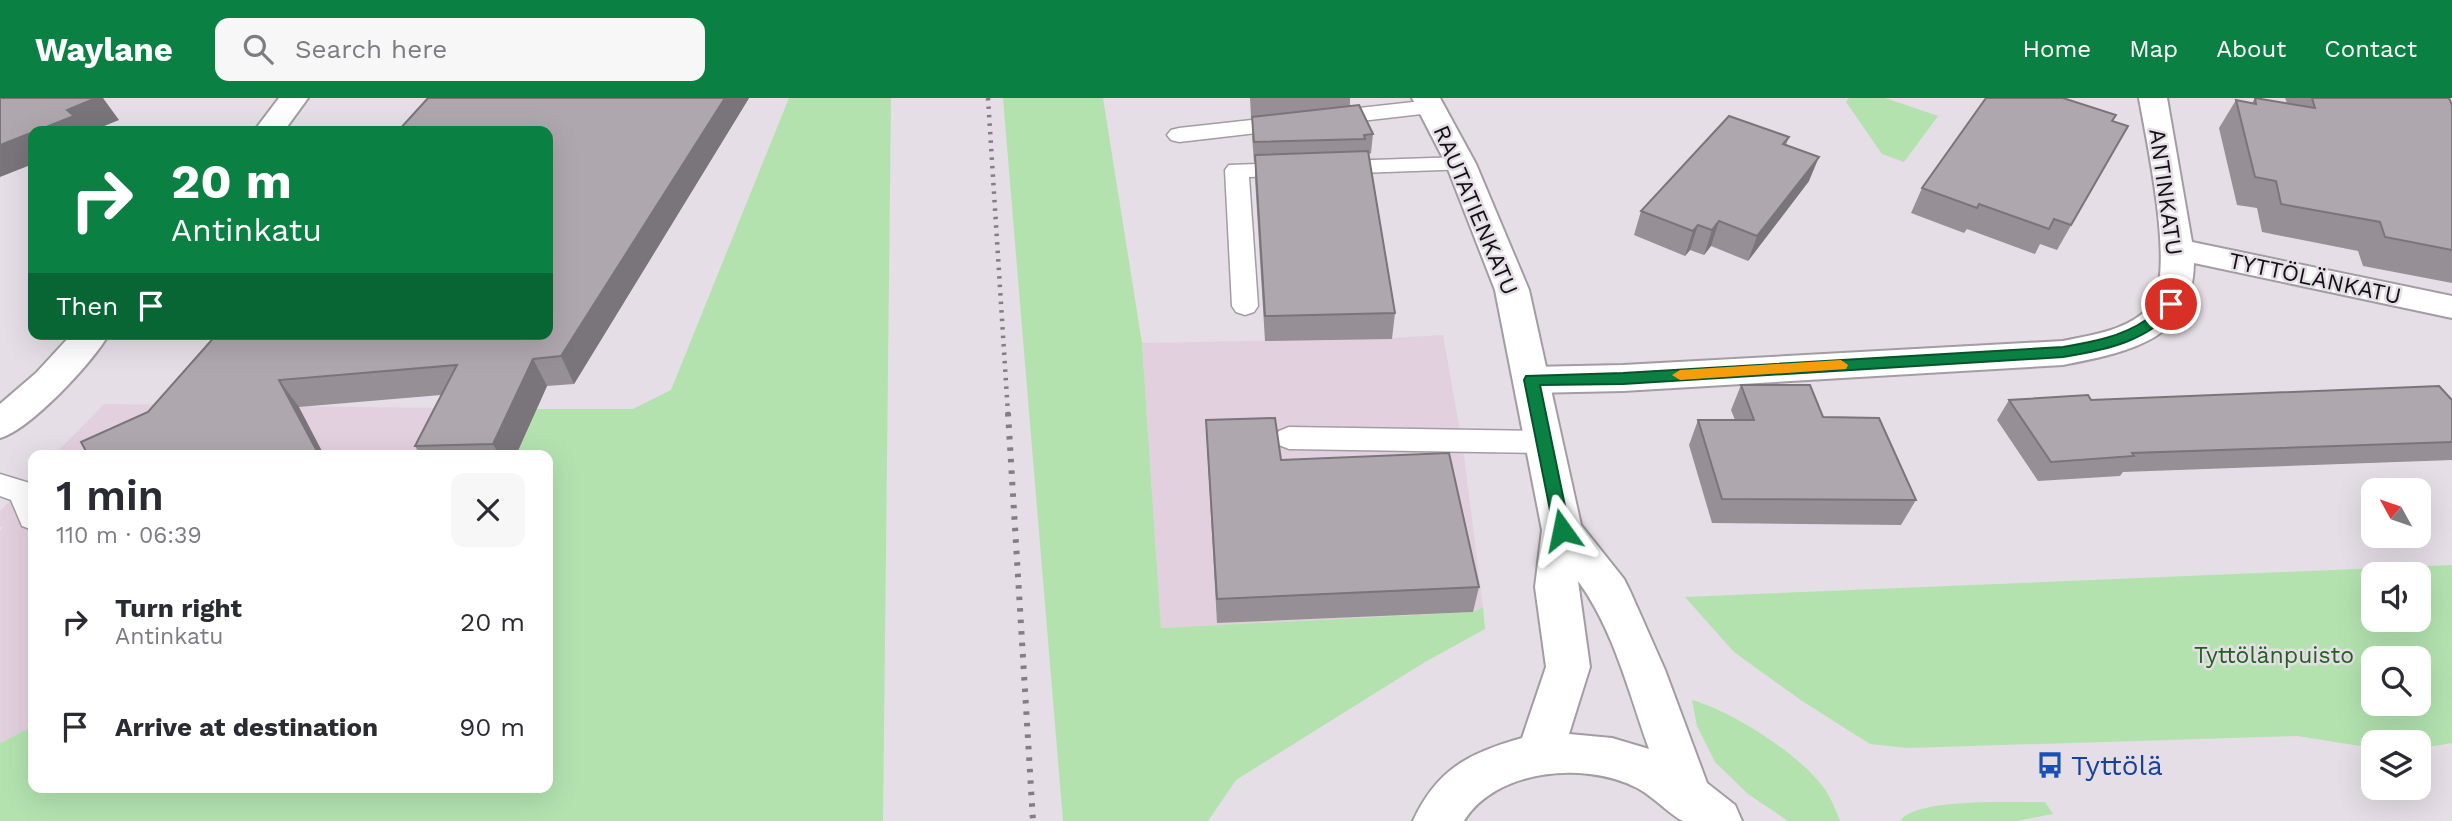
<!DOCTYPE html>
<html lang="en">
<head>
<meta charset="utf-8">
<style>
  :root { --surface:#fff; --page:#f7f7f7; --text:#2b2b33; --muted:#7c7c81; --accent:#0b8043 }
  body { margin:0; font-family:"Work Sans",sans-serif; background:var(--page); color:var(--text); height:100vh; display:flex; flex-direction:column; font-size:26px; white-space:nowrap }
  * { box-sizing:border-box; margin:0 }
  p { font-size:23px; color:var(--muted) }
  .icon { flex:none; width:38px; height:38px; fill:none; stroke:currentColor; stroke-width:2; stroke-linecap:round; stroke-linejoin:round }
  .map { position:relative; flex:1; overflow:hidden }
  .sheet { position:absolute; left:28px; top:352px; width:525px; height:343px; display:flex; flex-direction:column; background:var(--surface); border-radius:14px; box-shadow:0 7px 28px #0002 }
  .sheet>* { flex:none }
  .guide { position:absolute; left:28px; top:28px; width:525px; height:214px; border-radius:14px; box-shadow:0 7px 28px #0002; background:#0b8043; color:#fff; overflow:hidden }
  .needle { width:46px; rotate:310deg }
  .fabs { position:absolute; left:2361px; top:380px; display:grid; gap:14px }
  .fabs a { display:grid; place-items:center; width:70px; height:70px; border-radius:14px; background:var(--surface); box-shadow:0 7px 28px #0002; font-size:35px }
  .pin { position:absolute; display:grid; place-items:center; width:60px; height:60px; color:#fff; margin:-30px; border:4px solid #fff; border-radius:50%; box-shadow:0 2px 7px #0007 }
  .me { position:absolute; width:77px; margin:-38px; rotate:348deg; stroke-linejoin:round; filter:drop-shadow(0 0 5px #0008) }
  .turn { display:flex; align-items:center; gap:24px; height:147px; padding:0 28px; font-size:32px }
  .turn .icon { width:91px; height:91px; stroke-width:2.5 }
  .turn b { display:block; font-size:49px; line-height:60px }
  .then { display:flex; align-items:center; height:66px; padding:0 28px; background:#0003; gap:14px; font-size:26px }
  .round { display:grid; place-items:center; flex:none; width:74px; height:74px; border-radius:14px; background:var(--page) }
  .headline { display:flex; align-items:center; justify-content:space-between; height:119px; padding:0 28px }
  h1 { font-size:42px; font-weight:600; line-height:52px }
  ul { padding:0; list-style:none }
  li { display:flex; align-items:center; gap:21px; height:105px; padding:0 28px }
  li div { flex:1 }
  li b { display:block; font-size:26px }
  li em { font-style:normal }
  header { display:flex; align-items:center; gap:42px; box-sizing:border-box; height:98px; padding:0 35px; background:var(--accent); color:#fff }
  header strong { font-size:33px }
  nav { display:flex; gap:38px; margin-inline-start:auto; font-size:24px }
  .search { width:490px; height:63px; background:var(--page); display:flex; align-items:center; gap:18px; box-sizing:border-box; padding:0 24px; border-radius:14px; color:var(--muted); font-size:26px }
  .map>svg:first-child { display:block }
</style>
</head>
<body>
<header>
<strong>Waylane</strong>
<div class="search"><svg class="icon" aria-label="search" viewBox="0 0 24 24"><circle cx="10" cy="10" r="6"/><path d="M15 15l6 6"/></svg>Search here</div>
<nav><a>Home</a><a>Map</a><a>About</a><a>Contact</a></nav>
</header>
<div class="map">
<svg width="2452" height="723" viewBox="0 0 2452 723">
  <rect width="100%" height="100%" fill="#e5dee6"/>
  <g fill="#e3d0df">
    <polygon points="1443,237 1463,350 1483,509 1473,514 1161,530 1142,245 1392,240"/>
    <polygon points="104,306 537,311 516,357 54,357"/>
    <polygon points="33,379 33,628 0,645 0,433 3,429 0,429 0,413"/>
  </g>
  <g fill="#b3e2af" fill-rule="evenodd">
    <polygon points="789,0 891,0 883,723 0,723 0,645 33,628 33,690 548,690 548,357 516,357 537,311 633,311 671,292"/>
    <polygon points="1003,0 1103,0 1142,245 1161,530 1473,514 1483,509 1485,531 1425,564 1236,682 1208,723 1063,723"/>
    <polygon points="1849,0 1885,0 1938,18 1904,64 1882,56 1846,4"/>
    <path d="M2452,467V645L2422,650H2419L2418,644H2373V650L2297,638L1908,650L1870,646L1802,603L1734,554L1685,499ZM2418,476V522H2373V476ZM2418,560V606H2373V560Z"/>
    <path d="M1692,602C1732,613 1803,658 1826,693C1832,702 1836,713 1840,723H1788L1748,696L1715,664L1697,628Z"/>
    <path d="M2045,704L2053,716L2017,723H1900C1916,699 2016,705 2045,704Z"/>
  </g>
  <g fill="none" stroke-linecap="round" stroke-linejoin="round">
    <defs>
      <g id="lane">
        <polygon points="1431,2 1439,4 1442,9 1439,14 1179,44 1171,42 1167,37 1171,32 1179,30"/>
        <polygon points="1461,59 1469,61 1473,66 1469,71 1249,79 1258,208 1254,214 1245,217 1236,214 1232,208 1225,72 1229,67"/>
        <polygon points="1289,329 1543,333 1553,336 1558,344 1553,352 1543,355 1289,351 1279,347 1274,340 1279,333"/>
        <polygon points="0,376 33,386 33,432 22,428 11,402 0,398"/>
      </g>
      <path id="street" d="M2139,0H2167L2192,144L2452,198V220L2194,165C2193,243 2127,254 2063,267L1623,293L1531,295L1518,291L1513,282L1518,273L1531,269L1623,267L2063,243C2092,237 2131,232 2151,207C2176,175 2146,41 2139,0Z"/>
      <g id="secondary">
        <polygon points="279,0 308,0 284,33 254,33"/>
        <path d="M1412,0H1440L1476,66L1529,192L1581,427L1624,481L1630,493L1665,572L1707,685L1735,707L1742,723C1729,723 1694,723 1683,723C1671,718 1651,696 1635,689C1583,663 1495,672 1464,723H1413C1437,671 1469,655 1522,640L1546,569L1535,489L1542,432L1495,192L1446,66ZM1578,483C1613,530 1629,595 1649,651L1612,640L1569,636L1590,569Z"/>
        <path d="M72,236H109C92,265 31,331 0,340V306L36,275Z"/>
      </g>
    </defs>
    <use href="#lane" stroke="#a39ca3" stroke-width="3"/>
    <use href="#street" stroke="#a39ca3" stroke-width="4"/>
    <use href="#secondary" stroke="#a39ca3" stroke-width="4"/>
    <use href="#lane" fill="#fff" fill-rule="evenodd"/>
    <use href="#street" fill="#fff" fill-rule="evenodd"/>
    <use href="#secondary" fill="#fff" fill-rule="evenodd"/>
    <polyline stroke="#837e83" stroke-width="4.5" stroke-dasharray="2.5 6" stroke-linecap="butt" points="988,0 1008,316"/>
    <polyline stroke="#837e83" stroke-width="6" stroke-dasharray="3.5 8" stroke-linecap="butt" points="1008,315 1033,723"/>
  </g>
  <g fill="#969096">
    <polygon points="428,0 749,0 574,286 547,288 516,357 420,357 415,348 441,297 299,309 148,314"/>
    <polygon points="1250,0 1350,0 1350,8 1373,36 1371,55 1369,56 1395,215 1392,241 1265,243 1255,81 1255,63 1254,64 1252,38 1252,19 1251,19"/>
    <polygon points="2255,0 2287,5 2285,0 2449,0 2452,7 2452,185 2363,168 2358,153 2262,134 2257,110 2237,107 2219,30 2236,2 2252,5"/>
    <polygon points="2116,17 2113,23 2128,28 2057,152 2040,146 2035,156 1967,131 1964,135 1911,115 1922,90"/>
    <polygon points="1789,39 1786,47 1809,83 1748,163 1711,148 1704,157 1690,152 1685,158 1634,137 1641,113"/>
    <polygon points="1741,287 1823,319 1916,402 1901,427 1712,425 1689,347 1698,322 1735,322 1731,312"/>
    <polygon points="2009,302 2452,302 2452,362 2123,374 2120,378 2038,383 1997,322"/>
    <polygon points="1206,322 1281,362 1479,489 1473,514 1217,525 1207,347"/>
  </g>
  <g fill="#7a757a">
    <polygon points="96,0 103,0 119,22 92,33 35,33 67,12"/>
    <polygon points="725,0 749,0 574,286 561,258"/>
    <polygon points="33,34 33,66 0,79 0,47"/>
    <polygon points="1819,59 1809,83 1748,163 1757,138"/>
    <polygon points="1719,123 1711,148 1704,157 1712,132"/>
    <polygon points="1698,127 1690,152 1685,158 1693,133"/>
    <polygon points="533,261 547,288 516,357 499,357 493,346"/>
    <polygon points="279,282 299,309 324,357 319,357"/>
  </g>
  <g fill="#afa7ae" stroke="#7a757a" stroke-width="2">
    <polygon points="0,0 96,0 67,12 74,18 0,47"/>
    <polygon points="428,0 725,0 561,258 533,261 493,346 415,348 457,267 279,282 319,357 88,357 81,344 148,314 217,236 548,236 548,33 398,33"/>
    <polygon points="1986,0 2063,0 2116,17 2112,23 2128,28 2071,127 2054,121 2049,131 1979,106 1977,110 1922,90"/>
    <polygon points="2255,0 2315,10 2312,0 2449,0 2452,7 2452,152 2385,139 2380,124 2281,106 2276,83 2255,79 2236,2 2256,6"/>
    <polygon points="1359,7 1373,36 1364,37 1365,41 1254,44 1252,19"/>
    <polygon points="1729,18 1789,39 1783,46 1819,59 1757,138 1719,123 1712,132 1698,127 1693,133 1641,113"/>
    <polygon points="1368,53 1395,215 1265,218 1255,57"/>
    <polygon points="1741,287 1810,287 1823,319 1879,320 1916,402 1722,401 1698,322 1754,322"/>
    <polygon points="2439,288 2452,302 2452,344 2132,355 2134,358 2051,364 2009,302 2088,297 2091,302"/>
    <polygon points="1275,320 1281,362 1449,355 1479,489 1217,501 1206,322"/>
  </g>
  <path fill="#0b8043" stroke="#07532c" stroke-width="2" d="M2171,201L2178,206C2151,243 2106,252 2063,259L1623,286L1540,287L1570,432L1568,437H1556L1554,432L1524,282L1526,278L1623,275L2063,249C2092,244 2121,239 2146,222C2155,216 2160,205 2171,201Z"/>
  <polygon fill="#f59e0b" points="1841,262 1848,267 1846,271 1680,282 1672,277 1680,272"/>
  <defs>
    <symbol id="bus-bare" viewBox="-9 -9 18 18"><path d="M-5-6H5V4H4V6H2V4H-2V6H-4V4H-5ZM-3.5-4V0h7V-4ZM-3.5 1.2v1.5H-2V1.2ZM2 1.2v1.5H3.5V1.2Z" fill="#1a4fb4" stroke="#e5dee6" stroke-width="2.5" paint-order="stroke"/></symbol>
  </defs>
  <g fill-rule="evenodd">
    <use href="#bus-bare" x="2031" y="648" width="38" height="38"/>
  </g>
  <g text-anchor="middle" stroke-width="5" stroke-linejoin="round" paint-order="stroke">
    <g font-size="23" fill="#141114" stroke="#e5dee6">
      <text transform="translate(2166 94) rotate(82)" y="8">ANTINKATU</text>
      <text transform="translate(1476 112) rotate(67)" y="8">RAUTATIENKATU</text>
      <text transform="translate(2315 180) rotate(12)" y="8">TYTTÖLÄNKATU</text>
    </g>
    <g font-size="23" fill="#21621f" stroke="#e5dee6">
      <text x="2274" y="565">Tyttölänpuisto</text>
    </g>
    <g font-size="28" fill="#164399" stroke="#e5dee6" text-anchor="start">
      <text x="2071" y="677">Tyttölä</text>
    </g>
  </g>
</svg>
<div class="fabs">
<a><svg class="needle" viewBox="-14 -14 28 28"><path d="M0-13l5 13h-10z" fill="#e53935"/><path d="M0 13l5-13h-10z" fill="#7c7c81"/></svg></a>
<a><svg class="icon" aria-label="sound" viewBox="0 0 24 24"><path d="M4 9h4l5-4v14l-5-4H4zM17 9q2 3 0 6"/></svg></a>
<a><svg class="icon" aria-label="search" viewBox="0 0 24 24"><circle cx="10" cy="10" r="6"/><path d="M15 15l6 6"/></svg></a>
<a><svg class="icon" aria-label="layers" viewBox="0 0 24 24"><path d="M12 4l9 5-9 5-9-5zM3 14l9 5 9-5"/></svg></a>
</div>
<div class="pin" style="left:2171px;top:206px;background:#d93025"><svg class="icon" aria-label="arrive" viewBox="0 0 24 24"><path d="M6 21V4h12l-3 4 3 4H6"/></svg></div>
<svg class="me" style="left:1562px;top:432px" viewBox="-20 -20 40 40"><path d="M0-17L14 15 0 8-14 15z" fill="#0b8043" stroke="#fff" stroke-width="4"/></svg>
<div class="guide">
<div class="turn"><svg class="icon" aria-label="right" viewBox="0 0 24 24"><path d="M7 20v-9h11M14 6l5 5-5 5"/></svg><div><b>20 m</b>Antinkatu</div></div>
<div class="then">Then<svg class="icon" aria-label="arrive" viewBox="0 0 24 24"><path d="M6 21V4h12l-3 4 3 4H6"/></svg></div>
</div>
<section class="sheet">
<div class="headline"><div><h1>1 min</h1><p>110 m · 06:39</p></div><a class="round"><svg class="icon" aria-label="close" viewBox="0 0 24 24"><path d="M6 6l12 12M18 6L6 18"/></svg></a></div>
<ul>
<li><svg class="icon" aria-label="right" viewBox="0 0 24 24"><path d="M7 20v-9h11M14 6l5 5-5 5"/></svg><div><b>Turn right</b><p>Antinkatu</p></div><em>20 m</em></li>
<li><svg class="icon" aria-label="arrive" viewBox="0 0 24 24"><path d="M6 21V4h12l-3 4 3 4H6"/></svg><div><b>Arrive at destination</b></div><em>90 m</em></li>
</ul>
</section>
</div>
</body>
</html>
